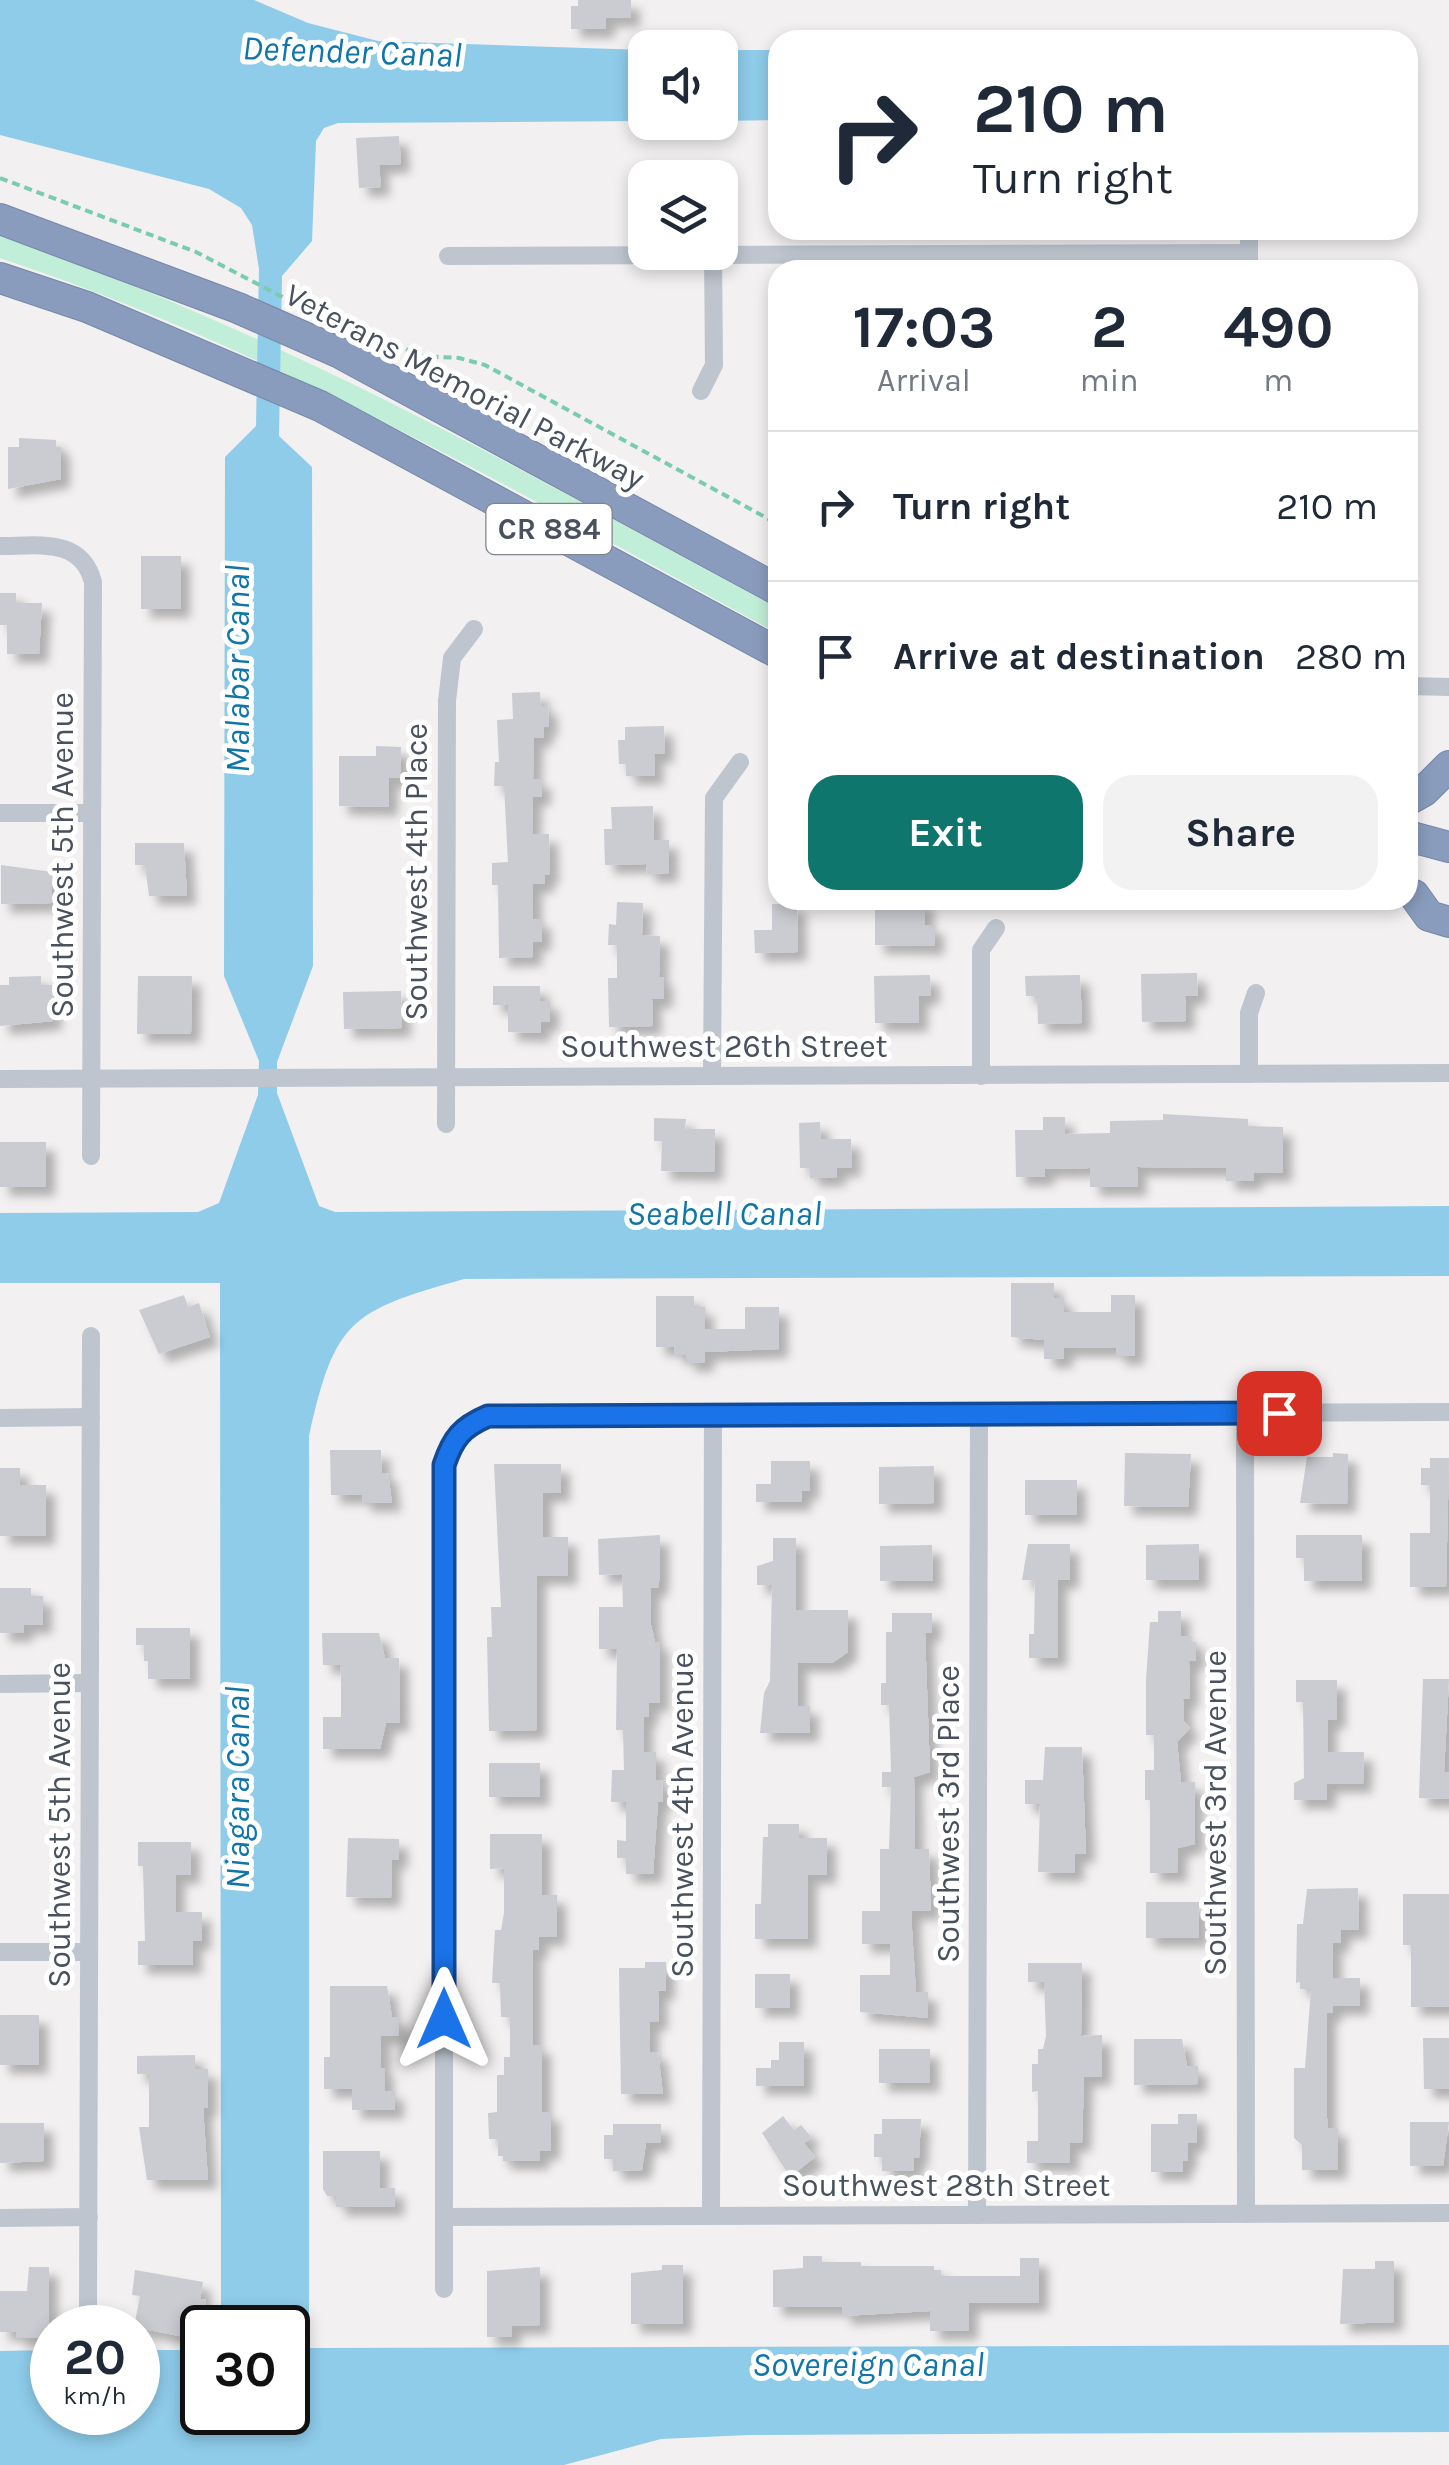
<!DOCTYPE html>
<html lang="en">
<head>
<meta charset="utf-8">
<style>
  :root { --surface:#fff; --page:#f2f2f3; --text:#1f2937; --muted:#747a83; --line:#e0e1e3; --accent:#0f766e }
  body { margin:0; font-family:Karla,sans-serif; background:var(--page); color:var(--text); height:100vh; display:flex; flex-direction:column; font-size:38px; white-space:nowrap }
  * { box-sizing:border-box; margin:0 }
  p { font-size:32px; color:var(--muted) }
  .icon { flex:none; width:55px; height:55px; fill:none; stroke:currentColor; stroke-width:2; stroke-linecap:round; stroke-linejoin:round }
  .map { position:relative; flex:1; overflow:hidden }
  .sheet { position:absolute; left:768px; top:260px; width:650px; height:650px; display:flex; flex-direction:column; background:var(--surface); border-radius:30px; box-shadow:0 5px 15px #0003 }
  .sheet>* { flex:none }
  .hud { position:absolute; left:768px; top:30px; width:650px; height:210px; border-radius:30px; box-shadow:0 5px 15px #0003; background:#fff; color:var(--text); overflow:hidden }
  .buttons { position:absolute; left:628px; top:30px; display:grid; gap:20px }
  .buttons a { display:grid; place-items:center; width:110px; height:110px; border-radius:20px; background:var(--surface); box-shadow:0 5px 15px #0003; font-size:50px }
  .speed { position:absolute; left:30px; top:2305px; display:flex; gap:20px; font-size:50px; font-weight:700; text-align:center }
  .speed>* { display:grid; place-content:center; width:130px; height:130px; border-radius:50%; background:var(--surface); box-shadow:0 5px 15px #0003; line-height:1 }
  .speed small { font-size:25px; font-weight:400 }
  .speed .limit { border:5px solid #111; border-radius:15px; background:#fff; color:#111 }
  .pin { position:absolute; display:grid; place-items:center; width:85px; height:85px; color:#fff; margin:-42px; border-radius:20px; box-shadow:0 5px 15px #0006 }
  .me { position:absolute; width:110px; margin:-55px; rotate:0deg; stroke-linejoin:round; filter:drop-shadow(0 0 8px #0008) }
  .turn { display:flex; align-items:center; gap:35px; height:210px; padding:0 40px; font-size:45px }
  .turn .icon { width:130px; height:130px; stroke-width:2.5 }
  .turn b { display:block; font-size:70px; line-height:85px }
  .eta { display:flex; justify-content:space-evenly; align-items:center; height:170px; text-align:center }
  .eta b { font-size:60px; font-weight:700; line-height:70px }
  .primary-button { display:flex; gap:20px; margin-top:auto; padding:20px 40px }
  .primary-button a { flex:1; height:115px; border-radius:30px; background:var(--accent); color:#fff; font-size:40px; font-weight:700; line-height:115px; text-align:center }
  .primary-button a+a { background:var(--page); color:var(--text) }
  ul { padding:0; list-style:none }
  li { display:flex; align-items:center; gap:30px; height:150px; padding:0 40px; border-top:2px solid var(--line) }
  li div { flex:1 }
  li b { display:block; font-size:38px }
  li em { font-style:normal }
  .map>svg:first-child { display:block }
</style>
</head>
<body>
<div class="map">
<svg width="1449" height="2465" viewBox="0 0 1449 2465">
  <defs>
    <filter id="shadow"><feDropShadow dx="9" dy="9" stdDeviation="5" flood-color="#0004"/></filter>
  </defs>
  <rect width="100%" height="100%" fill="#f2f0f0"/>
  <path fill="#c0eed8" d="M0,236C274,330 524,471 777,608V633C524,496 274,349 0,258Z"/>
  <g fill="#8eccea">
    <path d="M0,0H254L308,23L378,41L645,50V121L338,123L324,128L316,141L312,241L282,276L279,436L312,467L313,966L277,1062V1093L319,1206L335,1212L1449,1206V1276L464,1279C350,1311 335,1320 309,1436V2348L1449,2345V2432L748,2435L661,2439L564,2465H0V2351L52,2350V2412H138V2350H202V2412H288V2328L221,2327L220,1283H0V1213L198,1212L219,1203L258,1095L259,1061L224,976L225,457L256,426L259,269L252,225L241,208L209,189L0,135Z"/>
    <polygon points="720,50 777,50 777,120 720,121"/>
  </g>
  <g fill="#caccd2" filter="url(#shadow)">
    <polygon points="578,0 631,0 631,18 606,18 606,29 571,29 571,6 578,6"/>
    <polygon points="399,136 401,164 379,165 381,187 359,188 356,138"/>
    <polygon points="19,438 56,440 56,447 61,447 61,479 8,489 8,447 19,447"/>
    <rect x="141" y="556" width="40" height="53"/>
    <polygon points="0,593 16,593 16,603 42,603 39,654 7,654 7,625 0,625"/>
    <polygon points="540,692 541,706 548,706 549,727 543,727 544,738 534,738 533,779 542,779 542,797 533,796 532,834 549,834 550,875 545,875 545,884 533,884 533,919 542,919 542,942 533,942 533,957 499,958 498,885 492,885 492,863 508,862 504,786 494,786 495,762 499,762 497,720 513,719 512,693"/>
    <polygon points="664,726 665,754 654,754 655,776 626,776 626,764 619,764 618,740 625,740 625,727"/>
    <polygon points="376,746 401,747 400,778 389,778 389,807 339,806 339,756 376,756"/>
    <polygon points="653,806 654,840 669,840 669,873 647,874 646,864 605,865 604,829 612,829 611,807"/>
    <polygon points="135,843 184,843 187,896 149,896 145,865 135,865"/>
    <polygon points="1,865 52,872 52,903 1,904"/>
    <polygon points="875,900 925,900 925,925 935,925 935,946 875,945"/>
    <polygon points="617,902 643,903 642,935 660,936 659,977 664,977 664,999 652,999 653,1026 609,1027 608,978 617,978 617,945 608,945 609,924 616,925"/>
    <polygon points="772,904 797,904 798,952 755,953 754,930 772,930"/>
    <polygon points="1197,973 1198,996 1185,996 1186,1021 1142,1022 1141,974"/>
    <polygon points="930,975 931,996 919,996 919,1023 875,1023 874,976"/>
    <polygon points="1080,975 1082,1023 1038,1024 1037,996 1026,996 1025,976"/>
    <polygon points="41,976 41,985 52,985 53,1021 0,1026 0,985 9,985 9,977"/>
    <polygon points="138,976 192,976 191,1034 137,1034"/>
    <polygon points="493,986 540,986 540,1001 550,1001 550,1022 541,1022 541,1033 508,1032 508,1005 493,1005"/>
    <polygon points="401,991 402,1028 344,1029 343,992"/>
    <polygon points="1163,1114 1248,1119 1248,1126 1283,1127 1283,1173 1254,1173 1254,1181 1226,1181 1226,1168 1137,1167 1138,1187 1090,1187 1090,1168 1045,1169 1045,1177 1016,1177 1015,1130 1043,1130 1043,1117 1065,1117 1065,1134 1110,1133 1110,1121 1163,1120"/>
    <polygon points="654,1118 686,1119 685,1129 715,1129 714,1172 661,1171 662,1141 654,1141"/>
    <polygon points="820,1122 821,1139 851,1139 852,1168 837,1168 837,1177 810,1178 809,1168 800,1168 799,1123"/>
    <rect x="0" y="1142" width="46" height="45"/>
    <polygon points="1011,1283 1054,1283 1054,1298 1064,1298 1064,1312 1111,1312 1111,1295 1135,1295 1135,1356 1116,1356 1116,1348 1064,1348 1064,1359 1044,1359 1044,1340 1011,1337"/>
    <polygon points="184,1295 188,1307 199,1303 210,1337 159,1354 139,1310"/>
    <polygon points="656,1296 694,1296 694,1307 705,1307 705,1329 745,1329 745,1307 779,1307 779,1349 705,1352 705,1363 686,1363 686,1355 674,1355 674,1347 656,1347"/>
    <polygon points="330,1450 381,1450 382,1473 388,1473 392,1503 362,1503 362,1495 331,1495"/>
    <polygon points="1125,1453 1191,1454 1188,1507 1124,1506"/>
    <polygon points="1333,1453 1348,1454 1347,1504 1300,1503 1307,1457 1333,1457"/>
    <polygon points="1430,1458 1449,1458 1446,1587 1410,1587 1410,1533 1430,1533 1430,1485 1421,1485 1421,1468 1430,1468"/>
    <polygon points="771,1461 810,1461 810,1491 802,1491 802,1502 756,1502 756,1484 771,1484"/>
    <polygon points="494,1464 561,1464 561,1493 543,1493 543,1537 568,1537 568,1576 537,1576 537,1730 489,1731 487,1637 492,1637 491,1607 501,1607"/>
    <polygon points="934,1466 934,1503 879,1504 879,1467"/>
    <polygon points="0,1468 20,1468 20,1485 46,1485 46,1536 0,1536"/>
    <rect x="1025" y="1480" width="52" height="35"/>
    <polygon points="660,1535 660,1575 658,1588 651,1588 651,1625 655,1642 660,1642 660,1703 649,1703 649,1717 644,1717 644,1752 656,1752 656,1780 662,1780 663,1802 658,1802 653,1874 626,1874 626,1858 617,1858 617,1840 626,1841 626,1802 611,1802 612,1770 624,1770 623,1730 616,1730 617,1649 599,1649 599,1607 623,1607 622,1574 599,1575 598,1539"/>
    <polygon points="1296,1535 1362,1535 1362,1581 1304,1581 1304,1558 1296,1558"/>
    <polygon points="773,1538 796,1538 796,1610 848,1610 848,1652 832,1663 798,1663 798,1706 810,1706 810,1733 760,1733 764,1693 770,1681 772,1585 757,1585 757,1566 773,1561"/>
    <polygon points="1028,1544 1070,1544 1070,1580 1058,1580 1058,1658 1029,1658 1029,1634 1034,1634 1035,1580 1022,1580"/>
    <polygon points="1199,1544 1199,1580 1146,1580 1146,1545"/>
    <polygon points="932,1545 933,1581 880,1581 880,1546"/>
    <polygon points="0,1588 31,1588 31,1596 43,1596 43,1625 24,1625 24,1633 0,1633"/>
    <polygon points="1158,1611 1181,1611 1181,1636 1191,1636 1191,1642 1196,1642 1196,1661 1189,1661 1190,1699 1183,1699 1184,1721 1190,1728 1177,1742 1181,1782 1195,1782 1195,1844 1178,1848 1178,1873 1150,1873 1150,1800 1145,1800 1145,1770 1154,1770 1154,1735 1146,1735 1146,1680 1150,1622 1158,1622"/>
    <polygon points="892,1613 932,1613 932,1633 925,1633 930,1772 914,1777 915,1849 929,1849 931,1911 912,1911 912,1930 916,1992 928,1992 928,2018 860,2012 860,1975 890,1975 890,1944 862,1944 862,1911 880,1911 880,1849 889,1849 891,1787 882,1787 882,1772 891,1772 889,1705 881,1705 881,1683 886,1683 886,1632 892,1632"/>
    <polygon points="136,1628 190,1628 190,1679 148,1679 148,1661 144,1661 144,1645 136,1645"/>
    <polygon points="322,1633 379,1633 385,1658 399,1658 400,1723 386,1723 380,1749 323,1749 323,1717 341,1717 341,1679 340,1665 323,1665"/>
    <polygon points="1423,1679 1449,1679 1444,1772 1449,1772 1449,1799 1419,1798"/>
    <polygon points="1296,1680 1337,1680 1337,1720 1328,1720 1328,1752 1364,1752 1363,1784 1327,1784 1327,1800 1294,1800 1294,1783 1304,1778 1303,1702 1296,1702"/>
    <polygon points="1045,1747 1082,1747 1086,1854 1075,1854 1075,1873 1038,1872 1040,1804 1025,1804 1025,1780 1043,1780"/>
    <rect x="489" y="1763" width="51" height="34"/>
    <polygon points="768,1824 799,1824 799,1838 827,1838 827,1875 808,1875 808,1939 755,1939 755,1904 761,1904 763,1837 768,1837"/>
    <polygon points="490,1834 542,1834 542,1895 557,1895 557,1937 539,1937 539,1950 533,1950 533,2045 542,2045 542,2112 551,2112 551,2151 540,2151 540,2161 503,2161 503,2156 498,2156 498,2139 489,2139 488,2113 497,2112 497,2075 504,2075 504,2057 510,2057 510,2017 501,2017 500,1983 492,1983 495,1930 501,1930 504,1913 504,1868 490,1869"/>
    <polygon points="348,1838 399,1839 399,1860 392,1859 391,1898 346,1897"/>
    <polygon points="138,1842 191,1842 191,1875 176,1875 176,1912 202,1912 202,1941 193,1941 193,1965 138,1965 138,1941 145,1941 143,1866 138,1866"/>
    <polygon points="1358,1888 1359,1930 1341,1930 1341,1943 1333,1943 1333,1978 1360,1978 1360,2006 1333,2006 1333,2013 1327,2013 1327,2118 1328,2128 1338,2128 1338,2170 1302,2170 1302,2145 1294,2138 1294,2068 1305,2068 1311,1989 1300,1989 1300,1982 1296,1983 1297,1924 1303,1924 1307,1889"/>
    <polygon points="1403,1894 1449,1894 1449,2007 1411,2007 1411,1945 1403,1945"/>
    <rect x="1146" y="1902" width="53" height="36"/>
    <polygon points="645,1962 666,1962 666,1991 658,1991 659,2021 650,2022 650,2052 658,2052 663,2094 621,2094 619,1968 645,1968"/>
    <polygon points="1028,1963 1082,1963 1081,2036 1102,2035 1102,2077 1084,2077 1082,2143 1070,2143 1070,2163 1027,2163 1027,2141 1038,2141 1038,2091 1032,2092 1032,2064 1038,2064 1038,2049 1043,2049 1046,2036 1044,1982 1028,1982"/>
    <rect x="755" y="1974" width="35" height="34"/>
    <polygon points="330,1986 387,1986 392,2017 399,2017 399,2036 381,2036 381,2068 385,2068 385,2091 395,2091 395,2110 352,2110 352,2089 324,2089 324,2057 330,2057"/>
    <rect x="0" y="2015" width="39" height="50"/>
    <polygon points="1423,2038 1449,2038 1449,2089 1424,2089"/>
    <polygon points="1134,2039 1182,2039 1187,2066 1198,2066 1198,2084 1134,2085"/>
    <polygon points="779,2042 804,2042 804,2086 756,2086 756,2068 771,2068 771,2060 779,2060"/>
    <rect x="879" y="2049" width="51" height="34"/>
    <polygon points="195,2055 195,2069 208,2069 208,2108 203,2108 208,2180 147,2180 139,2127 149,2127 149,2074 137,2074 137,2056"/>
    <polygon points="1178,2114 1197,2114 1197,2143 1188,2143 1188,2161 1183,2161 1183,2172 1151,2172 1151,2124 1178,2124"/>
    <polygon points="783,2116 794,2130 801,2125 811,2137 804,2143 815,2157 790,2177 762,2133"/>
    <polygon points="882,2119 921,2119 919,2158 914,2158 914,2171 882,2171 882,2157 874,2157 874,2134 882,2134"/>
    <polygon points="1410,2122 1449,2122 1443,2166 1410,2166"/>
    <polygon points="0,2123 44,2123 44,2161 0,2163"/>
    <polygon points="613,2124 661,2124 661,2143 646,2143 642,2170 613,2171 613,2159 604,2159 604,2135 613,2135"/>
    <polygon points="323,2151 380,2151 380,2188 395,2188 395,2207 336,2207 336,2196 327,2196 323,2189"/>
    <polygon points="803,2256 822,2256 822,2262 861,2262 861,2266 934,2266 934,2270 941,2270 941,2276 1020,2276 1020,2258 1039,2258 1039,2303 969,2303 969,2331 930,2331 930,2311 842,2316 842,2307 773,2307 773,2270 803,2268"/>
    <polygon points="1375,2261 1394,2261 1394,2322 1340,2324 1343,2269 1375,2269"/>
    <polygon points="662,2265 683,2265 683,2324 631,2324 631,2273 662,2270"/>
    <polygon points="29,2267 49,2267 49,2338 16,2338 16,2332 0,2332 0,2291 27,2291"/>
    <polygon points="540,2267 540,2325 512,2326 512,2337 487,2337 487,2271"/>
    <polygon points="135,2270 203,2282 200,2299 206,2300 199,2340 134,2327 140,2296 132,2295"/>
  </g>
  <g fill="none" stroke-linecap="round" stroke-linejoin="round">
    <defs>
      <g id="highway">
        <polyline points="0,219 238,308 338,352 778,590"/>
        <polyline points="0,278 87,307 320,406 778,653"/>
        <polyline points="1408,800 1424,791 1449,766"/>
        <polyline points="1408,836 1449,847"/>
        <polyline points="1414,895 1429,916 1449,922"/>
      </g>
    </defs>
    <use href="#highway" stroke="#7487a9" stroke-width="32"/>
    <polyline stroke="#79ccad" stroke-width="4" stroke-dasharray="8 5" stroke-linecap="butt" points="0,178 196,252 300,306 333,313 420,356 459,358 485,365 778,524"/>
    <g stroke="#bec5ce" stroke-width="18">
      <polyline points="1249,230 1249,270"/>
      <polyline points="448,256 1249,253"/>
      <polyline points="701,391 714,365 713,255"/>
      <path d="M0,546C38,546 81,537 93,582L91,1156"/>
      <polyline points="1408,686 1449,687"/>
      <polyline points="0,813 92,813"/>
      <polyline points="1249,1074 1249,1013 1256,993"/>
      <polyline points="712,1076 714,798 740,762"/>
      <polyline points="981,1076 981,950 996,928"/>
      <polyline points="0,1079 1449,1073"/>
      <polyline points="446,1124 447,701 452,658 474,629"/>
      <polyline points="1245,1413 1246,2214"/>
      <polyline points="0,1418 91,1417"/>
      <polyline points="0,1684 89,1683"/>
      <polyline points="0,1952 89,1952"/>
      <polyline points="711,2215 713,1415"/>
      <polyline points="977,2215 979,1414"/>
      <polyline points="444,2217 1449,2213"/>
      <polyline points="0,2218 89,2217"/>
      <path d="M444,2289V1465C453,1438 462,1427 488,1416L1449,1412"/>
      <polyline points="88,2314 91,1336"/>
    </g>
    <use href="#highway" stroke="#899cbd" stroke-width="30"/>
  </g>
  <g fill="none" stroke-linecap="round" stroke-linejoin="round">
    <defs>
      <path id="route" d="M444,2019V1465C453,1438 462,1427 488,1416L1279,1413"/>
    </defs>
    <use href="#route" stroke="#114b97" stroke-width="25"/>
    <use href="#route" stroke="#1a73e8" stroke-width="18"/>
  </g>
  <g text-anchor="middle" stroke-width="10" stroke-linejoin="round" paint-order="stroke">
    <rect fill="#fff" stroke="#7f858e" stroke-width="2.5" x="486.5" y="504" width="125" height="50" rx="8"/>
    <g font-size="30" font-weight="bold" fill="#48515d">
      <text x="549" y="539">CR 884</text>
    </g>
    <g font-size="32" fill="#48515d" stroke="#fff">
      <text transform="translate(465 386) rotate(28)" y="11">Veterans Memorial Parkway</text>
      <text transform="translate(62 855) rotate(-90)" y="11">Southwest 5th Avenue</text>
      <text transform="translate(416 872) rotate(-90)" y="11">Southwest 4th Place</text>
      <text x="724" y="1057">Southwest 26th Street</text>
      <text transform="translate(1215 1813) rotate(-90)" y="11">Southwest 3rd Avenue</text>
      <text transform="translate(948 1814) rotate(-90)" y="11">Southwest 3rd Place</text>
      <text transform="translate(682 1815) rotate(-90)" y="11">Southwest 4th Avenue</text>
      <text transform="translate(59 1825) rotate(-90)" y="11">Southwest 5th Avenue</text>
      <text x="946" y="2196">Southwest 28th Street</text>
    </g>
    <g font-size="35" font-style="italic" fill="#1075a9" stroke="#fff">
      <text transform="translate(352 51) rotate(2)" y="12">Defender Canal</text>
      <text transform="translate(237 669) rotate(-90)" y="12">Malabar Canal</text>
      <text x="724" y="1225">Seabell Canal</text>
      <text transform="translate(237 1788) rotate(-90)" y="12">Niagara Canal</text>
      <text x="868" y="2376">Sovereign Canal</text>
    </g>
  </g>
</svg>
<div class="buttons">
<a><svg class="icon" aria-label="sound" viewBox="0 0 24 24"><path d="M4 9h4l5-4v14l-5-4H4zM17 9q2 3 0 6"/></svg></a>
<a><svg class="icon" aria-label="layers" viewBox="0 0 24 24"><path d="M12 4l9 5-9 5-9-5zM3 14l9 5 9-5"/></svg></a>
</div>
<div class="speed"><div>20<small>km/h</small></div><div class="limit">30</div></div>
<div class="pin" style="left:1279px;top:1413px;background:#d93025"><svg class="icon" aria-label="arrive" viewBox="0 0 24 24"><path d="M6 21V4h12l-3 4 3 4H6"/></svg></div>
<svg class="me" style="left:444px;top:2019px" viewBox="-20 -20 40 40"><path d="M0-17L14 15 0 8-14 15z" fill="#1a73e8" stroke="#fff" stroke-width="4"/></svg>
<div class="hud">
<div class="turn"><svg class="icon" aria-label="right" viewBox="0 0 24 24"><path d="M7 20v-9h11M14 6l5 5-5 5"/></svg><div><b>210 m</b>Turn right</div></div>
</div>
<section class="sheet">
<div class="eta">
<div><b>17:03</b><p>Arrival</p></div>
<div><b>2</b><p>min</p></div>
<div><b>490</b><p>m</p></div>
</div>
<ul>
<li><svg class="icon" aria-label="right" viewBox="0 0 24 24"><path d="M7 20v-9h11M14 6l5 5-5 5"/></svg><div><b>Turn right</b></div><em>210 m</em></li>
<li><svg class="icon" aria-label="arrive" viewBox="0 0 24 24"><path d="M6 21V4h12l-3 4 3 4H6"/></svg><div><b>Arrive at destination</b></div><em>280 m</em></li>
</ul>
<div class="primary-button"><a>Exit</a><a>Share</a></div>
</section>
</div>
</body>
</html>
